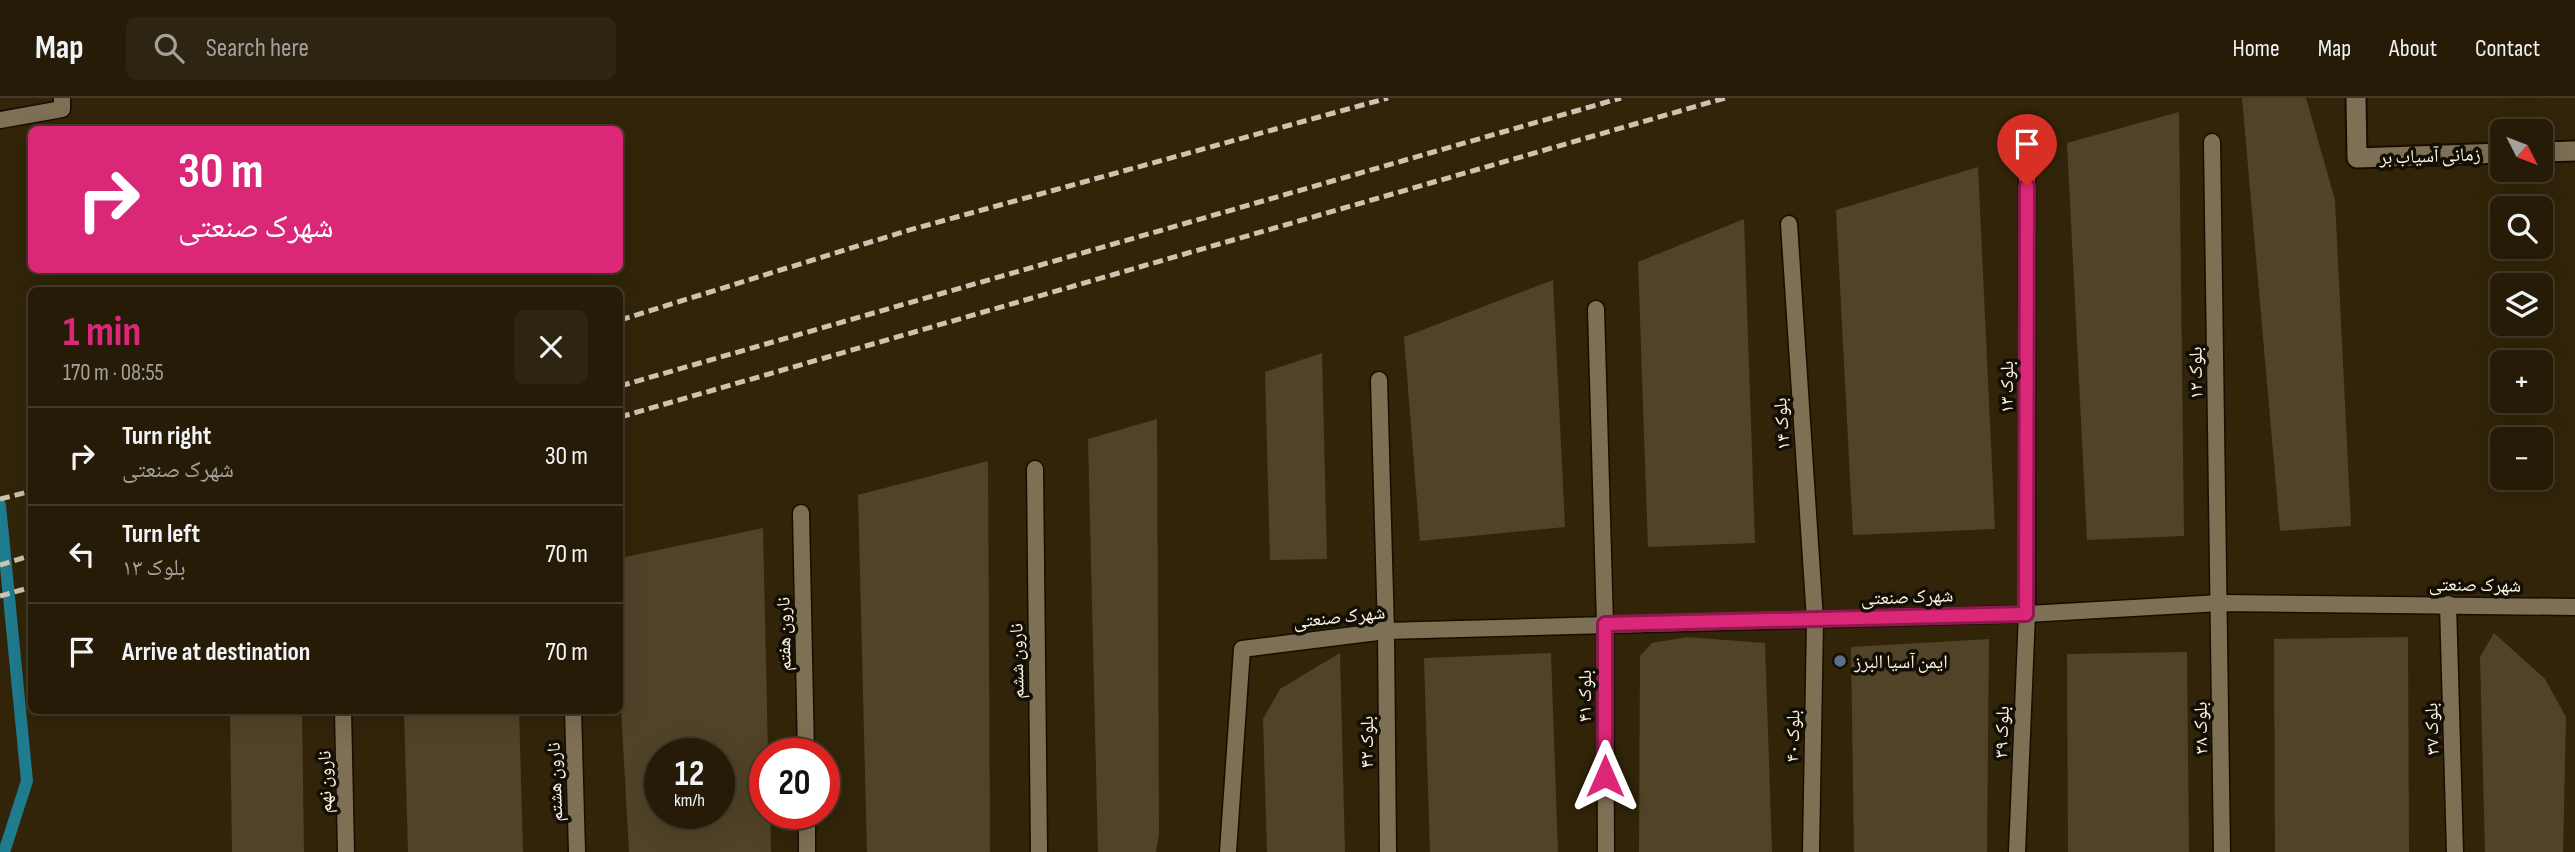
<!DOCTYPE html>
<html lang="en">
<head>
<meta charset="utf-8">
<style>
  :root { --surface:#251b07; --page:#2d2411; --text:#f1f3f6; --muted:#a3a19b; --line:#423928; --accent:#db2777 }
  body { margin:0; font-family:"Sofia Sans Condensed","Noto Naskh Arabic",sans-serif; background:var(--page); color:var(--text); height:100vh; display:flex; flex-direction:column; font-size:26px; white-space:nowrap }
  * { box-sizing:border-box; margin:0 }
  p { font-size:23px; color:var(--muted) }
  .icon { flex:none; width:38px; height:38px; fill:none; stroke:currentColor; stroke-width:2; stroke-linecap:round; stroke-linejoin:round }
  .map { position:relative; flex:1; overflow:hidden }
  .side { position:absolute; left:28px; top:189px; width:595px; height:427px; display:flex; flex-direction:column; background:var(--surface); border-radius:10px; box-shadow:0 7px 28px #0002,0 0 0 2px var(--line) }
  .side>* { flex:none }
  .hud { position:absolute; left:28px; top:28px; width:595px; height:147px; border-radius:10px; box-shadow:0 7px 28px #0002,0 0 0 2px var(--line); background:#db2777; color:#fff; overflow:hidden }
  .needle { width:46px; rotate:132deg }
  .buttons { position:absolute; left:2490px; top:21px; display:grid; gap:14px }
  .buttons a { display:grid; place-items:center; width:63px; height:63px; border-radius:10px; background:var(--surface); box-shadow:0 7px 28px #0002,0 0 0 2px var(--line); font-size:35px }
  .speed { position:absolute; left:644px; top:640px; display:flex; gap:14px; font-size:35px; font-weight:700; text-align:center }
  .speed>* { display:grid; place-content:center; width:91px; height:91px; border-radius:50%; background:var(--surface); box-shadow:0 7px 28px #0002,0 0 0 2px var(--line); line-height:1 }
  .speed small { font-size:18px; font-weight:400 }
  .speed .limit { border:10px solid #d22; background:#fff; color:#111 }
  .pin { position:absolute; display:grid; place-items:center; width:60px; height:60px; color:#fff; margin:-72px -30px; border-radius:50% 50% 50% 0; rotate:-45deg; box-shadow:0 0 7px #0007 }
  .pin .icon { rotate:45deg }
  .me { position:absolute; width:77px; margin:-38px; rotate:0deg; stroke-linejoin:round; filter:drop-shadow(0 0 5px #0008) }
  .turn { display:flex; align-items:center; gap:24px; height:147px; padding:0 35px; font-size:32px }
  .turn .icon { width:91px; height:91px; stroke-width:2.5 }
  .turn b { display:block; font-size:49px; line-height:60px }
  .round { display:grid; place-items:center; flex:none; width:74px; height:74px; border-radius:10px; background:var(--page) }
  .head { display:flex; align-items:center; justify-content:space-between; height:119px; padding:0 35px }
  h1 { font-size:42px; font-weight:700; line-height:52px; color:var(--accent) }
  ul { padding:0; list-style:none }
  li { display:flex; align-items:center; gap:21px; height:98px; padding:0 35px; border-top:2px solid var(--line) }
  li div { flex:1 }
  li b { display:block; font-size:26px }
  li em { font-style:normal }
  header { display:flex; align-items:center; gap:42px; box-sizing:border-box; height:98px; padding:0 35px; background:var(--surface); border-bottom:2px solid var(--line) }
  header strong { font-size:33px }
  nav { display:flex; gap:38px; margin-inline-start:auto; font-size:24px }
  .search { width:490px; height:63px; background:var(--page); display:flex; align-items:center; gap:18px; box-sizing:border-box; padding:0 24px; border-radius:10px; color:var(--muted); font-size:26px }
  .map>svg:first-child { display:block }
</style>
</head>
<body>
<header>
<strong>Map</strong>
<div class="search"><svg class="icon" aria-label="search" viewBox="0 0 24 24"><circle cx="10" cy="10" r="6"/><path d="M15 15l6 6"/></svg>Search here</div>
<nav><a>Home</a><a>Map</a><a>About</a><a>Contact</a></nav>
</header>
<div class="map">
<svg width="2575" height="754" viewBox="0 0 2575 754">
  <rect width="100%" height="100%" fill="#312409"/>
  <g fill="none" stroke-linecap="round" stroke-linejoin="round">
    <polyline stroke="#1f7b8e" stroke-width="12" points="0,407 27,683 4,754"/>
  </g>
  <g fill="#504328" fill-rule="evenodd">
    <polygon points="2242,0 2306,0 2335,102 2351,428 2280,433"/>
    <polygon points="2179,14 2184,438 2087,442 2067,45"/>
    <polygon points="1978,69 1995,431 1853,437 1836,112"/>
    <polygon points="1744,121 1755,445 1648,449 1638,164"/>
    <polygon points="1553,182 1565,429 1420,443 1404,239"/>
    <polygon points="1322,255 1327,461 1270,462 1265,274"/>
    <polygon points="1157,321 1159,736 1156,754 1098,754 1088,341"/>
    <polygon points="988,363 990,754 867,754 858,397"/>
    <path d="M763,430L768,656H765V716H770L771,754H629L620,591V460ZM660,656H719V716H660Z"/>
    <polygon points="2494,535 2545,581 2566,619 2563,754 2485,754 2480,559"/>
    <polygon points="1687,539 1765,545 1772,754 1639,754 1640,558 1652,545"/>
    <polygon points="2408,539 2409,754 2275,754 2274,541"/>
    <polygon points="1989,541 1987,754 1854,754 1851,549"/>
    <polygon points="2187,554 2189,754 2068,754 2067,556"/>
    <polygon points="1340,555 1345,754 1267,754 1263,621 1280,591"/>
    <polygon points="1551,555 1558,754 1430,754 1424,560"/>
    <polygon points="230,612 302,612 304,754 232,754"/>
    <polygon points="404,612 519,612 523,754 408,754"/>
  </g>
  <g fill="none" stroke-linecap="round" stroke-linejoin="round">
    <defs>
      <g id="service">
        <polyline points="0,22 62,11 62,0"/>
        <polyline points="2212,44 2222,754"/>
        <polyline points="1789,126 1815,522 1811,754"/>
        <polyline points="1596,211 1605,526 1606,754"/>
        <polyline points="1379,282 1386,533 1388,754"/>
        <polyline points="1035,371 1039,754"/>
        <polyline points="801,415 806,656"/>
        <polyline points="2448,506 2455,754"/>
        <polyline points="343,612 346,754"/>
        <polyline points="573,612 577,754"/>
        <polyline points="807,716 807,754"/>
        <polyline points="1228,754 1242,551 1386,533 2027,516 2220,505 2575,509"/>
        <polyline points="2017,754 2027,516 2027,61"/>
      </g>
      <g id="tertiary">
        <polyline points="2356,0 2357,60 2502,55"/>
        <polyline points="2541,54 2575,53"/>
      </g>
    </defs>
    <use href="#service" stroke="#180d00" stroke-width="19"/>
    <use href="#tertiary" stroke="#180d00" stroke-width="23"/>
    <use href="#service" stroke="#7e7054" stroke-width="16"/>
    <use href="#tertiary" stroke="#7e7054" stroke-width="19"/>
    <g stroke="#cdc3b1" stroke-width="5" stroke-dasharray="10 5" stroke-linecap="butt">
      <polyline points="620,222 906,133 1388,0"/>
      <polyline points="620,288 1621,0"/>
      <polyline points="620,319 1725,0"/>
      <polyline points="0,401 32,393"/>
      <polyline points="0,467 32,457"/>
      <polyline points="0,498 32,489"/>
    </g>
  </g>
  <g fill="none" stroke-linecap="round" stroke-linejoin="round">
    <defs>
      <polyline id="route" points="1605,678 1605,526 2026,516 2027,88"/>
    </defs>
    <use href="#route" stroke="#8e194d" stroke-width="18"/>
    <use href="#route" stroke="#db2777" stroke-width="12"/>
  </g>
  <circle fill="#5c6f8a" stroke="#140f05" stroke-width="2.5" cx="1840" cy="563" r="7"/>
  <g text-anchor="middle" stroke-width="7" stroke-linejoin="round" paint-order="stroke">
    <g font-size="19" fill="#fbf3e3" stroke="#140f05">
      <text transform="translate(2430 57) rotate(-2)" y="7">زمانی آسیاب بر</text>
      <text transform="translate(2195 275) rotate(-91)" y="7">بلوک ۱۲</text>
      <text transform="translate(2006 289) rotate(-90)" y="7">بلوک ۱۳</text>
      <text transform="translate(1781 326) rotate(-94)" y="7">بلوک ۱۴</text>
      <text transform="translate(2475 486) rotate(1)" y="7">شهرک صنعتی</text>
      <text transform="translate(1907 498) rotate(-2)" y="7">شهرک صنعتی</text>
      <text transform="translate(1339 518) rotate(-6)" y="7">شهرک صنعتی</text>
      <text transform="translate(783 536) rotate(-91)" y="7">نارون هفتم</text>
      <text transform="translate(1016 563) rotate(-91)" y="7">نارون ششم</text>
      <text transform="translate(1584 598) rotate(-90)" y="7">بلوک ۴۱</text>
      <text transform="translate(2200 630) rotate(-91)" y="7">بلوک ۳۸</text>
      <text transform="translate(2431 631) rotate(-92)" y="7">بلوک ۳۷</text>
      <text transform="translate(2001 634) rotate(-88)" y="7">بلوک ۳۹</text>
      <text transform="translate(1792 638) rotate(-89)" y="7">بلوک ۴۰</text>
      <text transform="translate(1366 644) rotate(-90)" y="7">بلوک ۴۲</text>
      <text transform="translate(324 684) rotate(-91)" y="7">نارون نهم</text>
      <text transform="translate(554 684) rotate(-92)" y="7">نارون هشتم</text>
    </g>
    <g font-size="19" fill="#fbf3e3" stroke="#140f05" text-anchor="start">
      <text x="1854" y="570">ایمن آسیا البرز</text>
    </g>
  </g>
</svg>
<div class="buttons">
<a><svg class="needle" viewBox="-14 -14 28 28"><path d="M0-13l5 13h-10z" fill="#e53935"/><path d="M0 13l5-13h-10z" fill="#a3a19b"/></svg></a>
<a><svg class="icon" aria-label="search" viewBox="0 0 24 24"><circle cx="10" cy="10" r="6"/><path d="M15 15l6 6"/></svg></a>
<a><svg class="icon" aria-label="layers" viewBox="0 0 24 24"><path d="M12 4l9 5-9 5-9-5zM3 14l9 5 9-5"/></svg></a>
<a>+</a>
<a>−</a>
</div>
<div class="speed"><div>12<small>km/h</small></div><div class="limit">20</div></div>
<div class="pin" style="left:2027px;top:88px;background:#d93025"><svg class="icon" aria-label="arrive" viewBox="0 0 24 24"><path d="M6 21V4h12l-3 4 3 4H6"/></svg></div>
<svg class="me" style="left:1605px;top:678px" viewBox="-20 -20 40 40"><path d="M0-17L14 15 0 8-14 15z" fill="#db2777" stroke="#fff" stroke-width="4"/></svg>
<div class="hud">
<div class="turn"><svg class="icon" aria-label="right" viewBox="0 0 24 24"><path d="M7 20v-9h11M14 6l5 5-5 5"/></svg><div><b>30 m</b>شهرک صنعتی</div></div>
</div>
<section class="side">
<div class="head"><div><h1>1 min</h1><p>170 m · 08:55</p></div><a class="round"><svg class="icon" aria-label="close" viewBox="0 0 24 24"><path d="M6 6l12 12M18 6L6 18"/></svg></a></div>
<ul>
<li><svg class="icon" aria-label="right" viewBox="0 0 24 24"><path d="M7 20v-9h11M14 6l5 5-5 5"/></svg><div><b>Turn right</b><p>شهرک صنعتی</p></div><em>30 m</em></li>
<li><svg class="icon" aria-label="left" viewBox="0 0 24 24"><path d="M17 20v-9H6M10 6l-5 5 5 5"/></svg><div><b>Turn left</b><p>بلوک ۱۳</p></div><em>70 m</em></li>
<li><svg class="icon" aria-label="arrive" viewBox="0 0 24 24"><path d="M6 21V4h12l-3 4 3 4H6"/></svg><div><b>Arrive at destination</b></div><em>70 m</em></li>
</ul>
</section>
</div>
</body>
</html>
